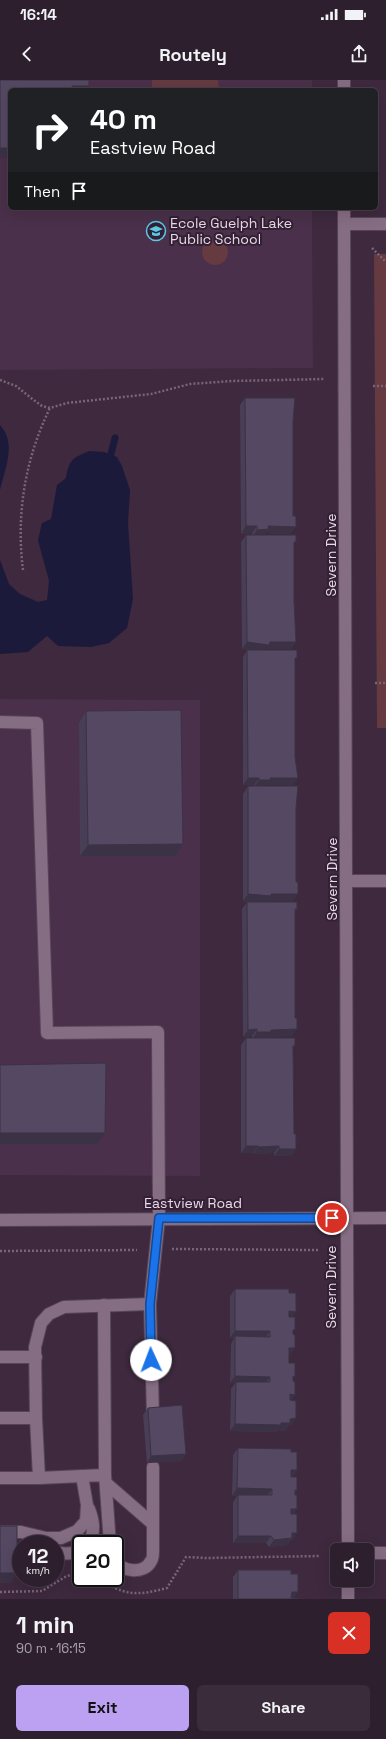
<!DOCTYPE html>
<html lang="en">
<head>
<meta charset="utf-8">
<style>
  :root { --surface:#2e1f2e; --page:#3a2c3a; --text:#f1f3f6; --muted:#a7a2aa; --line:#493d4a; --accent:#bca0f2 }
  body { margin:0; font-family:"Space Grotesk",sans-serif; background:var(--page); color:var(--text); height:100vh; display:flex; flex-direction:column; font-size:15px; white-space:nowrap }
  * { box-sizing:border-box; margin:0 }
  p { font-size:13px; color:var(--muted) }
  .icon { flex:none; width:22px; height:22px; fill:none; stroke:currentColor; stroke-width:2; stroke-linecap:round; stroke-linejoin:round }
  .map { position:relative; height:1519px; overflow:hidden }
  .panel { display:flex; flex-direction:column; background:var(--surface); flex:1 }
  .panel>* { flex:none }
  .hud { position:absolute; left:8px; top:8px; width:370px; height:122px; border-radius:6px; box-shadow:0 4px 16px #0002,0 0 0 1px var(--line); background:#202124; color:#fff; overflow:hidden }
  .fabs { position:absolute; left:330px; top:1463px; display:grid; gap:8px }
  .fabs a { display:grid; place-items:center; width:44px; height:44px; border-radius:6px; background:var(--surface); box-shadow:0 4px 16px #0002,0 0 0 1px var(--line); font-size:20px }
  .speed { position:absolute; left:12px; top:1455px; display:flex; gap:8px; font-size:20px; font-weight:700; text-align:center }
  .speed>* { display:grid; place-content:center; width:52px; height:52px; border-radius:50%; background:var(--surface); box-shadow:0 4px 16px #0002,0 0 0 1px var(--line); line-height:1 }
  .speed small { font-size:10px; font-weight:400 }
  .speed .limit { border:2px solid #111; border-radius:6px; background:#fff; color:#111 }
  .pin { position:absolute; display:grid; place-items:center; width:34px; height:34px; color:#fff; margin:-17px; border:2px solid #fff; border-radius:50%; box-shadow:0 1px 4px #0007 }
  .me { position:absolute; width:44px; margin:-22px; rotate:358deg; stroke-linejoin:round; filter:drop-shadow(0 0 3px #0008) }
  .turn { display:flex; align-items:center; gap:14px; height:84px; padding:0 16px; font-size:18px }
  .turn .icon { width:52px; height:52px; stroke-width:2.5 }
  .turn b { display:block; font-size:28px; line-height:34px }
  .then { display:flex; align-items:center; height:38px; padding:0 16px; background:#0003; gap:8px; font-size:15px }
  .round { display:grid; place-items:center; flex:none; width:42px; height:42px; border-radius:6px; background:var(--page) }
  .summary { display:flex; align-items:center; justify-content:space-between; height:68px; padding:0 16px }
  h1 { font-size:24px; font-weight:700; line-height:30px }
  .primary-button { display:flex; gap:8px; margin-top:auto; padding:8px 16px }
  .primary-button a { flex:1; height:46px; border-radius:6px; background:var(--accent); color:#111; font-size:16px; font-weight:700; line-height:46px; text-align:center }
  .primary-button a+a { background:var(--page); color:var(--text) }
  .status { display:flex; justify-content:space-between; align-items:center; height:28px; padding:0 20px; background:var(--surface); direction:ltr }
  .status svg { height:11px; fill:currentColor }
  header { display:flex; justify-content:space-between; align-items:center; height:52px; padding:0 16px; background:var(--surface); font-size:18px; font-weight:700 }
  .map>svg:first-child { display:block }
</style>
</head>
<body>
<div class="status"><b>16:14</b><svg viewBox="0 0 49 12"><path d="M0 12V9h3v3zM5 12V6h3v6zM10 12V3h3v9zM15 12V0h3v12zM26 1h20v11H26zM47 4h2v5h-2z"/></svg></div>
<header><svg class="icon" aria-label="back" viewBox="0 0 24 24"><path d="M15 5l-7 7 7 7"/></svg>Routely<svg class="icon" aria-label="share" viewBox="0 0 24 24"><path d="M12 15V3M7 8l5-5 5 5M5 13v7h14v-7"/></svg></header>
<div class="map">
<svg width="386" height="1519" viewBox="0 0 386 1519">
  <rect width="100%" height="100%" fill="#3e293e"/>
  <g fill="#4a304a">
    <polygon points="0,0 312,0 312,10 10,10 10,128 312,128 313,288 0,290"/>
    <polygon points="0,619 200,620 200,1096 0,1095"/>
  </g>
  <g fill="#653a41">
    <polygon points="152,0 218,0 219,10 152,10"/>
    <circle cx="215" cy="172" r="13"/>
    <polygon points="374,174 386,174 386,648 377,648"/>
  </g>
  <g fill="#1c1a3b">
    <path d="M0,345C17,363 5,389 0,410Z"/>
    <path d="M89,371L104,372L117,377L122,386L130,410L128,443L133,519L127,548L109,563L91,567L58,566L47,556L28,572L0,574V480L9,504L20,514L38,522L47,520L49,501L38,460L42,443L51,439L57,405L66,398C69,379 73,378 89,371Z"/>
  </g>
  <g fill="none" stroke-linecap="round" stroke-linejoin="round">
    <polyline stroke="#1c1a3b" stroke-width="7" points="111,374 115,358"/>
    <defs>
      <g id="minor">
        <polyline points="344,0 344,10"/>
        <polyline points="344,128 348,1470"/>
        <polyline points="345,144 386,144"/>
        <polyline points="0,642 37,643 47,953 158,952 159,1138 150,1224 153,1336"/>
        <polyline points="347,801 386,801"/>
        <polyline points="0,1140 386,1138"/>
        <polyline points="104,1225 105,1395"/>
        <polyline points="0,1277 36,1277"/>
        <polyline points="0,1338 36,1338 39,1398 105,1395 110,1464"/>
        <polyline points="36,1338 35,1267 41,1243 49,1234 64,1227 150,1224"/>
        <polyline points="0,1398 39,1398"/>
        <polyline points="107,1404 153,1444"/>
        <polyline points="0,1452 21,1452 46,1458 61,1458 77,1451 86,1441 87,1425 82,1396"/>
        <path d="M89,1464C95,1452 94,1442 89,1429"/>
        <path d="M55,1471C64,1475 73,1474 81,1469"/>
        <polyline points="367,1473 386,1473"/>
        <path d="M115,1480C122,1492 144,1495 151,1481C153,1479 153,1474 153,1471V1387"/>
        <polyline points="348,1500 348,1519"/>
      </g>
    </defs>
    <use href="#minor" stroke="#574557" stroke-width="14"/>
    <g stroke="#786678" stroke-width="2.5" stroke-dasharray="2 2" stroke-linecap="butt">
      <polyline points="372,168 386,182"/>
      <polyline points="0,300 16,306 31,318 42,326 50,328 67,323 151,314 190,304 232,301 325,299"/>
      <polyline points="373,306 386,306"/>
      <path d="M23,490C16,434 25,379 50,328"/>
      <polyline points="375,603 386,603"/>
      <polyline points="172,1169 318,1170"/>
      <polyline points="0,1171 137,1170"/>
      <path d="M98,1498C124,1516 137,1516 167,1508L186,1477L207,1478L320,1476"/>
      <polyline points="0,1512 42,1511 65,1497 81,1491"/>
    </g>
    <use href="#minor" stroke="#856d84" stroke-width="12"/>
  </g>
  <g fill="#483e55">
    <polygon points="245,318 293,341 291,454 266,453 265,455 294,464 294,521 296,562 291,569 266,569 266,570 295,580 295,677 298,698 293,705 267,705 266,706 296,728 293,821 268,821 267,822 297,829 295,832 292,956 268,957 267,958 293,969 294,1054 296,1069 291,1076 274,1076 274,1073 253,1074 253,1073 241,1073 241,965 246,958 252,958 252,956 243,957 242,829 247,822 251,822 243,821 243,714 248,706 254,706 254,705 243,705 243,577 247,570 249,570 242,569 241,462 246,455 252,455 252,453 241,454 240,325"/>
    <polygon points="86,631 183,764 175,776 80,776 79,643"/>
    <polygon points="235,1209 289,1213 296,1232 292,1237 293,1254 290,1275 289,1275 289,1283 293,1299 291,1320 296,1338 291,1345 288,1346 285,1351 278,1350 277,1352 230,1351 231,1309 235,1303 230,1303 231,1264 234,1258 230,1258 230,1216"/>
    <polygon points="148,1328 186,1374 181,1381 147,1383 143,1335"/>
    <polygon points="238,1368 291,1372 297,1390 293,1397 297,1410 295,1413 293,1460 291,1460 287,1465 269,1467 266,1463 233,1463 233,1422 237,1416 232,1416 233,1375"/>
    <polygon points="238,1490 291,1494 298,1512 293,1518 298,1519 233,1519 233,1497"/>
  </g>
  <g fill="#3b3245">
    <polygon points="72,6 89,6 87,10 70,10"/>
    <rect x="0" y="68" width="10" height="10"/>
    <polygon points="246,446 257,446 252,453 241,454"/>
    <polygon points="268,446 296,447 291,454 266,453 264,456 252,457 257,450"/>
    <polygon points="247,562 296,562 291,569 266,569 264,572 242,569"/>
    <polygon points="248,698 259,698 254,705 243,705"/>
    <polygon points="270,698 298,698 293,705 267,705 266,707 254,707 259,700"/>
    <polygon points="183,764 175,776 80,776 88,765"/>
    <polygon points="248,814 298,814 293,821 268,821 266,823 243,821"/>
    <polygon points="257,949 252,956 243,957 248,950"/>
    <polygon points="297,949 292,956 268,957 266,959 252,959 257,952 271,950"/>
    <polygon points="0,1053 105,1053 97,1064 0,1064"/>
    <polygon points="246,1066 258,1066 253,1073 241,1073"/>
    <polygon points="279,1066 274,1073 253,1074 258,1067"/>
    <polygon points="279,1069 296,1069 291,1076 274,1076"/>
    <polygon points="289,1231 296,1232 291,1239 284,1238"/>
    <polygon points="235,1251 270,1251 265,1258 235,1256 234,1258 230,1258"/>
    <polygon points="289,1268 295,1268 290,1275 284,1275"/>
    <polygon points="235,1296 270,1297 265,1304 236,1302 235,1303 230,1303"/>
    <polygon points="290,1314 295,1315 290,1322 285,1322"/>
    <polygon points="296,1338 291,1345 288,1346 285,1351 278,1350 277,1352 230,1351 235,1344 281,1343 290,1339"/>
    <polygon points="186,1374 181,1381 147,1383 151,1376"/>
    <polygon points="291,1390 297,1390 292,1398 286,1397"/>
    <polygon points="237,1408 272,1409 267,1416 232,1416"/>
    <polygon points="291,1429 297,1429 292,1436 286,1436"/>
    <polygon points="292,1453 297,1453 293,1460 291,1460 287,1465 269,1467 274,1460"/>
    <polygon points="238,1456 271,1456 266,1463 233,1463"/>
    <polygon points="0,1493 17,1493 11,1503 0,1503"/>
    <polygon points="292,1512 298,1512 293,1519 287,1519"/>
  </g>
  <g fill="#544863" stroke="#3b3245">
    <polygon points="0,0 89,0 89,6 72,6 73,10 10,10 10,68 0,68"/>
    <polygon points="245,318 295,318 293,341 293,436 296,436 296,447 268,446 269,449 257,450 257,446 246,446"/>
    <polygon points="246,455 296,455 296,462 294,462 294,521 296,562 270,562 269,565 247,562"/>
    <polygon points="247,570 297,570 297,578 295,578 295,677 298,698 270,698 271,700 259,700 259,698 248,698"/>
    <polygon points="181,630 183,764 88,765 86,631"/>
    <polygon points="248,706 298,706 296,728 296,802 298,802 298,814 271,814 271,816 248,814"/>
    <polygon points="247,822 297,822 297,829 295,829 295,938 297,938 297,949 271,950 271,952 257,952 257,949 248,950"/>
    <polygon points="246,958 295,958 295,966 293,966 294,1054 296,1054 296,1069 279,1069 279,1066 258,1067 258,1066 246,1066"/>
    <polygon points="106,983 105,1053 0,1053 0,985"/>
    <polygon points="235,1209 289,1209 289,1213 296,1213 296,1232 289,1231 289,1237 295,1237 295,1250 293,1250 293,1254 295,1255 295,1268 289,1268 289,1283 295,1283 295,1297 293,1296 293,1301 295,1302 295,1315 290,1314 290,1320 296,1321 296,1338 290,1339 290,1343 281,1343 281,1345 235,1344 236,1302 270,1302 270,1297 235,1296 235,1256 270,1257 270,1251 235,1251"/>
    <polygon points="182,1325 186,1374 151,1376 148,1328"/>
    <polygon points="238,1368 291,1369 291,1372 297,1372 297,1390 291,1390 291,1397 297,1397 297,1410 295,1410 295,1415 297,1415 297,1429 291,1429 291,1434 297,1434 297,1453 292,1453 292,1458 274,1460 271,1456 238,1456 238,1415 272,1415 272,1409 237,1408"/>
    <rect x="0" y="1446" width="17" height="47"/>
    <polygon points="238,1490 291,1490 291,1494 298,1494 298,1512 292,1512 291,1518 298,1518 298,1519 238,1519"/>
  </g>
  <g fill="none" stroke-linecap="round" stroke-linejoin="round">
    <defs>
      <polyline id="route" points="151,1280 150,1224 159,1138 332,1138"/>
    </defs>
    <use href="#route" stroke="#114b97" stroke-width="10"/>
    <use href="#route" stroke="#1a73e8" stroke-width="7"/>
  </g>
  <defs>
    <symbol id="school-ring" viewBox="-11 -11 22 22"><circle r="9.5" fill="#342034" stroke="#5bc8e6" stroke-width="1.5"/><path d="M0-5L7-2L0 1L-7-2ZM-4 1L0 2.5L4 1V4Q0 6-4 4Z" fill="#5bc8e6"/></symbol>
  </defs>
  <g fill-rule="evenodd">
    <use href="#school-ring" x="145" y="140" width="22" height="22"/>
  </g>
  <g text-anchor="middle" stroke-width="4" stroke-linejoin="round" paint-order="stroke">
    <g font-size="14" fill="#e7dae7" stroke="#342034" text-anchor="start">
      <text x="170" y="148">Ecole Guelph Lake<tspan x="170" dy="16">Public School</tspan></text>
    </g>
    <g font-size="14" fill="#e7dae7" stroke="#342034">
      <text transform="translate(331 475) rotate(-90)" y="5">Severn Drive</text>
      <text transform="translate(332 799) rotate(-90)" y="5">Severn Drive</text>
      <text x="193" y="1128">Eastview Road</text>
      <text transform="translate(331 1207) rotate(-90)" y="5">Severn Drive</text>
    </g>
  </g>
</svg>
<div class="fabs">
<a><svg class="icon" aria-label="sound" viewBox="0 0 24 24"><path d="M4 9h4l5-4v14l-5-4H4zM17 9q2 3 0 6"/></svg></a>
</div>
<div class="speed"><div>12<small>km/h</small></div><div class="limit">20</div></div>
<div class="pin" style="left:332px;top:1138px;background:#d93025"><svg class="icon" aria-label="arrive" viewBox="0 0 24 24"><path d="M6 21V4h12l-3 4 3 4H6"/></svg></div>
<svg class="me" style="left:151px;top:1280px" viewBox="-20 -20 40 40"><circle r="19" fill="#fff"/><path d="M0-13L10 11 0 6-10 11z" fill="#1a73e8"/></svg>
<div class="hud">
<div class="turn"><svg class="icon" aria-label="right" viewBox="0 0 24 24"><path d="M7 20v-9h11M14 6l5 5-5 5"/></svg><div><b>40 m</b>Eastview Road</div></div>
<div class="then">Then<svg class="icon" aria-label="arrive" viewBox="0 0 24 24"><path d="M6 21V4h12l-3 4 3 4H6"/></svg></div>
</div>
</div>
<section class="panel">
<div class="summary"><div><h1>1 min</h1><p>90 m · 16:15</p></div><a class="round" style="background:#d93025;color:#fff"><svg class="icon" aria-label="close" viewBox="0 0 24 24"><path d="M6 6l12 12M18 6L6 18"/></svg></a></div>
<div class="primary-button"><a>Exit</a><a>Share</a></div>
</section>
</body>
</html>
